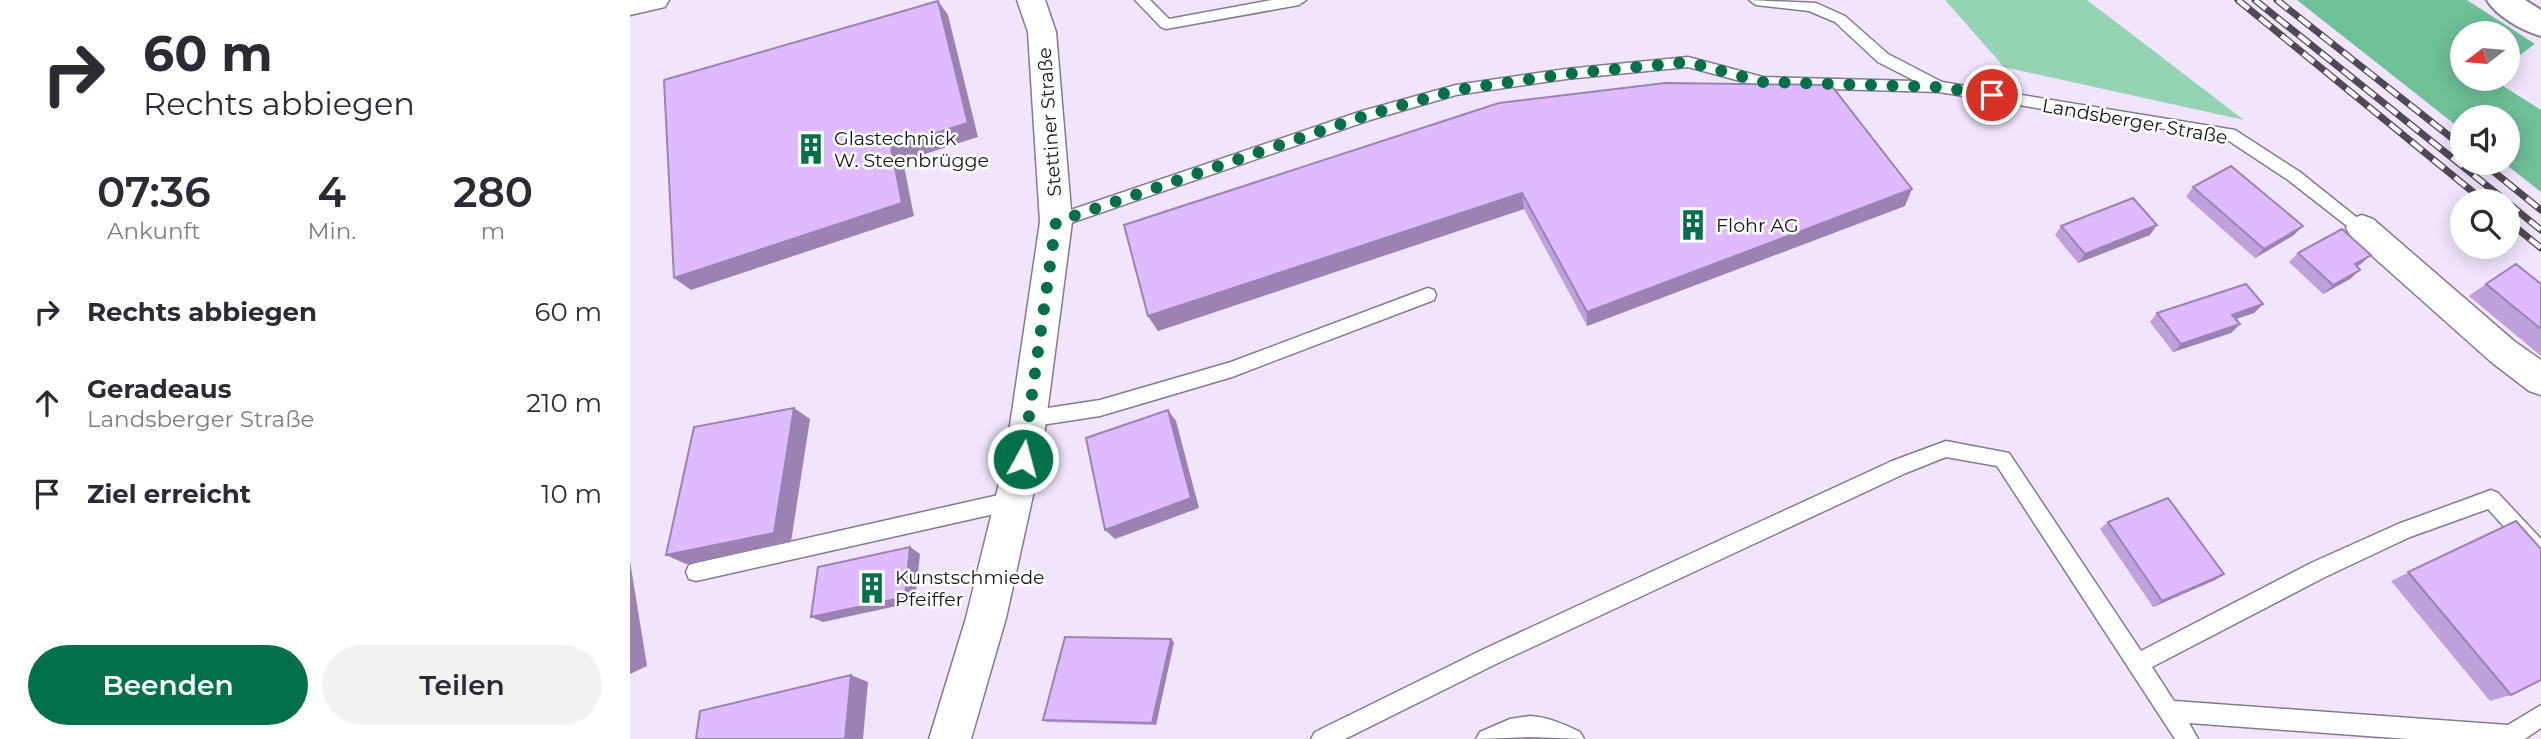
<!DOCTYPE html>
<html lang="de">
<head>
<meta charset="utf-8">
<style>
  :root { --surface:#fff; --page:#f2f2f3; --text:#2b2b33; --muted:#7c7c81; --accent:#027049 }
  body { margin:0; font-family:Montserrat,sans-serif; background:var(--page); color:var(--text); height:100vh; display:flex; flex-direction:column; font-size:26px; white-space:nowrap }
  * { box-sizing:border-box; margin:0 }
  p { font-size:23px; color:var(--muted) }
  .icon { flex:none; width:38px; height:38px; fill:none; stroke:currentColor; stroke-width:2; stroke-linecap:round; stroke-linejoin:round }
  .map { position:relative; flex:1; overflow:hidden }
  .panel { display:flex; flex-direction:column; background:var(--surface); width:630px }
  .panel>* { flex:none }
  .top-card { background:#fff; color:var(--text); overflow:hidden }
  .needle { width:46px; rotate:254deg }
  .controls { position:absolute; left:1820px; top:21px; display:grid; gap:14px }
  .controls a { display:grid; place-items:center; width:70px; height:70px; border-radius:50%; background:var(--surface); box-shadow:0 4px 18px #0003; font-size:35px }
  .pin { position:absolute; display:grid; place-items:center; width:60px; height:60px; color:#fff; margin:-30px; border:4px solid #fff; border-radius:50%; box-shadow:0 2px 7px #0007 }
  .me { position:absolute; width:77px; margin:-38px; rotate:7deg; stroke-linejoin:round; filter:drop-shadow(0 0 5px #0008) }
  .turn { display:flex; align-items:center; gap:24px; height:147px; padding:0 28px; font-size:32px }
  .turn .icon { width:91px; height:91px; stroke-width:2.5 }
  .turn b { display:block; font-size:49px; line-height:60px }
  .eta { display:flex; justify-content:space-evenly; align-items:center; height:119px; text-align:center }
  .eta b { font-size:42px; font-weight:600; line-height:49px }
  .action { display:flex; gap:14px; margin-top:auto; padding:14px 28px }
  .action a { flex:1; height:80px; border-radius:42px; background:var(--accent); color:#fff; font-size:28px; font-weight:600; line-height:80px; text-align:center }
  .action a+a { background:var(--page); color:var(--text) }
  ul { padding:0; list-style:none }
  li { display:flex; align-items:center; gap:21px; height:91px; padding:0 28px }
  li div { flex:1 }
  li b { display:block; font-size:26px }
  li em { font-style:normal }
  main { display:flex; flex:1; min-height:0 }
  .map>svg:first-child { display:block }
</style>
</head>
<body>
<main>
<section class="panel">
<div class="top-card">
<div class="turn"><svg class="icon" aria-label="right" viewBox="0 0 24 24"><path d="M7 20v-9h11M14 6l5 5-5 5"/></svg><div><b>60 m</b>Rechts abbiegen</div></div>
</div>
<div class="eta">
<div><b>07:36</b><p>Ankunft</p></div>
<div><b>4</b><p>Min.</p></div>
<div><b>280</b><p>m</p></div>
</div>
<ul>
<li><svg class="icon" aria-label="right" viewBox="0 0 24 24"><path d="M7 20v-9h11M14 6l5 5-5 5"/></svg><div><b>Rechts abbiegen</b></div><em>60 m</em></li>
<li><svg class="icon" aria-label="ahead" viewBox="0 0 24 24"><path d="M12 20V5M6 11l6-6 6 6"/></svg><div><b>Geradeaus</b><p>Landsberger Straße</p></div><em>210 m</em></li>
<li><svg class="icon" aria-label="arrive" viewBox="0 0 24 24"><path d="M6 21V4h12l-3 4 3 4H6"/></svg><div><b>Ziel erreicht</b></div><em>10 m</em></li>
</ul>
<div class="action"><a>Beenden</a><a>Teilen</a></div>
</section>
<div class="map">
<svg width="1911" height="739" viewBox="0 0 1911 739">
  <rect width="100%" height="100%" fill="#f0e5fc"/>
  <polygon fill="#94d4b2" points="1315,0 1457,0 1614,120 1374,67"/>
  <polygon fill="#6ec096" points="1667,0 1837,0 1905,44 1878,64 1878,33 1832,33 1832,79 1862,79 1911,110 1911,192 1874,163 1878,163 1878,117 1832,117 1832,130"/>
  <g fill="none" stroke-linecap="round" stroke-linejoin="round">
    <defs>
      <g id="lane">
        <polygon points="505,0 520,0 539,19 642,0 676,0 669,5 536,29 531,27"/>
        <polygon points="1119,0 1186,3 1215,16 1258,54 1312,82 1605,130 1670,172 1740,228 1738,233 1726,233 1658,180 1596,139 1309,92 1133,87 1058,67 936,79 826,95 740,120 426,228 418,222 420,217 732,111 826,85 936,69 1058,57 1133,77 1285,81 1248,62 1205,22 1179,11 1126,5"/>
        <polygon points="798,288 804,290 806,295 804,300 602,377 470,416 398,427 392,425 389,419 392,413 398,411 470,400 601,362"/>
        <polygon points="1316,441 1379,453 1511,651 1681,563 1768,524 1861,490 1868,493 1911,539 1911,562 1904,560 1858,509 1780,537 1695,577 1522,667 1544,701 1878,725 1911,705 1911,728 1895,739 1778,739 1559,723 1568,739 1545,739 1367,466 1316,457 1276,473 868,663 715,739 681,739 685,732 854,649 1262,461"/>
        <polygon points="382,492 389,495 391,501 389,507 382,510 66,581 59,579 56,572 59,565 66,563"/>
        <path d="M900,716C918,717 934,724 950,732L954,739L900,737L846,739L850,732L880,719Z"/>
      </g>
      <g id="street">
        <polygon points="0,0 39,0 35,7 0,15"/>
        <polygon points="387,0 415,0 426,32 442,222 411,459 376,618 341,739 299,739 336,618 375,459 410,222 398,32"/>
        <polygon points="1732,215 1743,219 1884,341 1911,360 1911,395 1899,391 1860,361 1721,237 1716,228 1721,219"/>
      </g>
      <path id="secondary" d="M1857,0H1895L1911,10V36C1893,31 1866,16 1857,0Z"/>
    </defs>
    <use href="#lane" stroke="#847a8e" stroke-width="3"/>
    <use href="#street" stroke="#847a8e" stroke-width="3"/>
    <use href="#secondary" stroke="#847a8e" stroke-width="4"/>
    <use href="#lane" fill="#fff" fill-rule="evenodd"/>
    <use href="#street" fill="#fff" fill-rule="evenodd"/>
    <use href="#secondary" fill="#fff" fill-rule="evenodd"/>
    <defs>
      <g id="rail">
        <polyline points="1608,0 1854,201"/>
        <polyline points="1625,0 1876,201"/>
        <polyline points="1647,0 1832,146"/>
        <polyline points="1853,163 1911,210"/>
        <polyline points="1878,203 1911,230"/>
        <polyline points="1878,221 1911,248"/>
      </g>
    </defs>
    <use href="#rail" stroke="#4f4955" stroke-width="7"/>
    <use href="#rail" stroke="#fff" stroke-width="4.5" stroke-dasharray="14" stroke-linecap="butt"/>
  </g>
  <g fill="#bfa0db">
    <polygon points="869,103 1275,206 957,326 894,209 528,331 518,316"/>
    <polygon points="1563,187 1664,235 1625,258 1556,197"/>
    <polygon points="1431,226 1520,235 1448,263 1425,235"/>
    <polygon points="1668,253 1731,264 1727,266 1720,279 1693,294 1659,262"/>
    <polygon points="1856,284 1911,284 1911,356 1839,296"/>
    <polygon points="1633,304 1624,313 1606,319 1610,324 1601,333 1543,352 1520,322 1527,313"/>
    <polygon points="1886,521 1881,695 1860,701 1761,581"/>
    <polygon points="1478,522 1594,574 1585,580 1523,607 1470,529"/>
    <polygon points="544,642 526,725 417,722 413,720"/>
  </g>
  <g fill="#9b82b2">
    <polygon points="308,1 318,15 348,137 273,161 284,216 61,290 44,278 261,147"/>
    <polygon points="1282,189 1275,206 957,326 957,312"/>
    <polygon points="892,193 894,209 528,331 518,316"/>
    <polygon points="1527,225 1520,235 1448,263 1455,254"/>
    <polygon points="1673,226 1664,235 1625,258 1634,249"/>
    <polygon points="1741,255 1731,264 1715,273 1725,264"/>
    <polygon points="1730,270 1720,279 1693,294 1703,285"/>
    <polygon points="1633,304 1624,313 1594,323 1602,315"/>
    <polygon points="1610,324 1601,333 1543,352 1551,344"/>
    <polygon points="164,408 180,419 161,542 56,564 36,555"/>
    <polygon points="538,410 546,421 569,508 485,539 475,530"/>
    <polygon points="280,547 290,554 285,602 193,622 181,617"/>
    <polygon points="0,561 17,666 0,674"/>
    <polygon points="1594,574 1585,580 1523,607 1532,601"/>
    <polygon points="541,639 544,642 526,725 522,723"/>
    <polygon points="221,675 238,682 233,739 215,739"/>
  </g>
  <g fill="#debaff" stroke="#9b82b2" stroke-width="2">
    <polygon points="308,1 338,123 261,147 272,203 44,278 34,80"/>
    <polygon points="1035,83 1201,85 1282,189 957,312 892,193 518,316 494,225 869,103"/>
    <polygon points="1601,166 1673,226 1634,249 1563,187"/>
    <polygon points="1503,198 1527,225 1455,254 1431,226"/>
    <polygon points="1712,229 1741,255 1725,264 1730,270 1703,285 1668,253"/>
    <polygon points="1886,264 1911,284 1911,329 1856,284"/>
    <polygon points="1616,284 1633,304 1602,315 1610,324 1551,344 1527,313"/>
    <polygon points="164,408 144,533 36,555 64,427"/>
    <polygon points="538,410 561,498 475,530 456,438"/>
    <polygon points="1538,498 1594,574 1532,601 1478,522"/>
    <polygon points="1886,521 1911,549 1911,680 1881,695 1778,572"/>
    <polygon points="280,547 275,597 181,617 188,567"/>
    <polygon points="435,637 541,639 522,723 413,720"/>
    <polygon points="221,675 215,739 66,739 70,711"/>
  </g>
  <g fill="none" stroke-linecap="round" stroke-linejoin="round">
    <polyline stroke="#027049" stroke-width="12" stroke-dasharray="0 21.6" points="393,459 426,222 737,115 826,90 936,74 1058,62 1133,82 1309,87 1362,95"/>
  </g>
  <defs>
    <symbol id="building-bare" viewBox="-9 -9 18 18"><path d="M-4-6H4V6H1V3H-1V6H-4ZM-2.5-4.3h1.7v1.8h-1.7ZM.8-4.3h1.7v1.8H.8ZM-2.5-1h1.7V.8h-1.7ZM.8-1h1.7V.8H.8Z" fill="#027049" stroke="#fff" stroke-width="2.5" paint-order="stroke"/></symbol>
  </defs>
  <g fill-rule="evenodd">
    <use href="#building-bare" x="159" y="127" width="44" height="44"/>
    <use href="#building-bare" x="1041" y="203" width="44" height="44"/>
    <use href="#building-bare" x="220" y="566" width="44" height="44"/>
  </g>
  <g text-anchor="middle" stroke-width="5" stroke-linejoin="round" paint-order="stroke">
    <g font-size="19" fill="#17131b" stroke="#fff">
      <text transform="translate(1505 121) rotate(10)" y="7">Landsberger Straße</text>
      <text transform="translate(419 122) rotate(-94)" y="7">Stettiner Straße</text>
    </g>
    <g font-size="19" fill="#17131b" stroke="#fff" text-anchor="start">
      <text x="204" y="145">Glastechnick<tspan x="204" dy="22">W. Steenbrügge</tspan></text>
      <text x="1086" y="232">Flohr AG</text>
      <text x="265" y="584">Kunstschmiede<tspan x="265" dy="22">Pfeiffer</tspan></text>
    </g>
  </g>
</svg>
<div class="controls">
<a><svg class="needle" viewBox="-14 -14 28 28"><path d="M0-13l5 13h-10z" fill="#e53935"/><path d="M0 13l5-13h-10z" fill="#7c7c81"/></svg></a>
<a><svg class="icon" aria-label="sound" viewBox="0 0 24 24"><path d="M4 9h4l5-4v14l-5-4H4zM17 9q2 3 0 6"/></svg></a>
<a><svg class="icon" aria-label="search" viewBox="0 0 24 24"><circle cx="10" cy="10" r="6"/><path d="M15 15l6 6"/></svg></a>
</div>
<div class="pin" style="left:1362px;top:95px;background:#d93025"><svg class="icon" aria-label="arrive" viewBox="0 0 24 24"><path d="M6 21V4h12l-3 4 3 4H6"/></svg></div>
<svg class="me" style="left:393px;top:459px" viewBox="-20 -20 40 40"><circle r="17" fill="#027049" stroke="#fff" stroke-width="3"/><path d="M0-11L8 9 0 5-8 9z" fill="#fff"/></svg>
</div>
</main>
</body>
</html>
